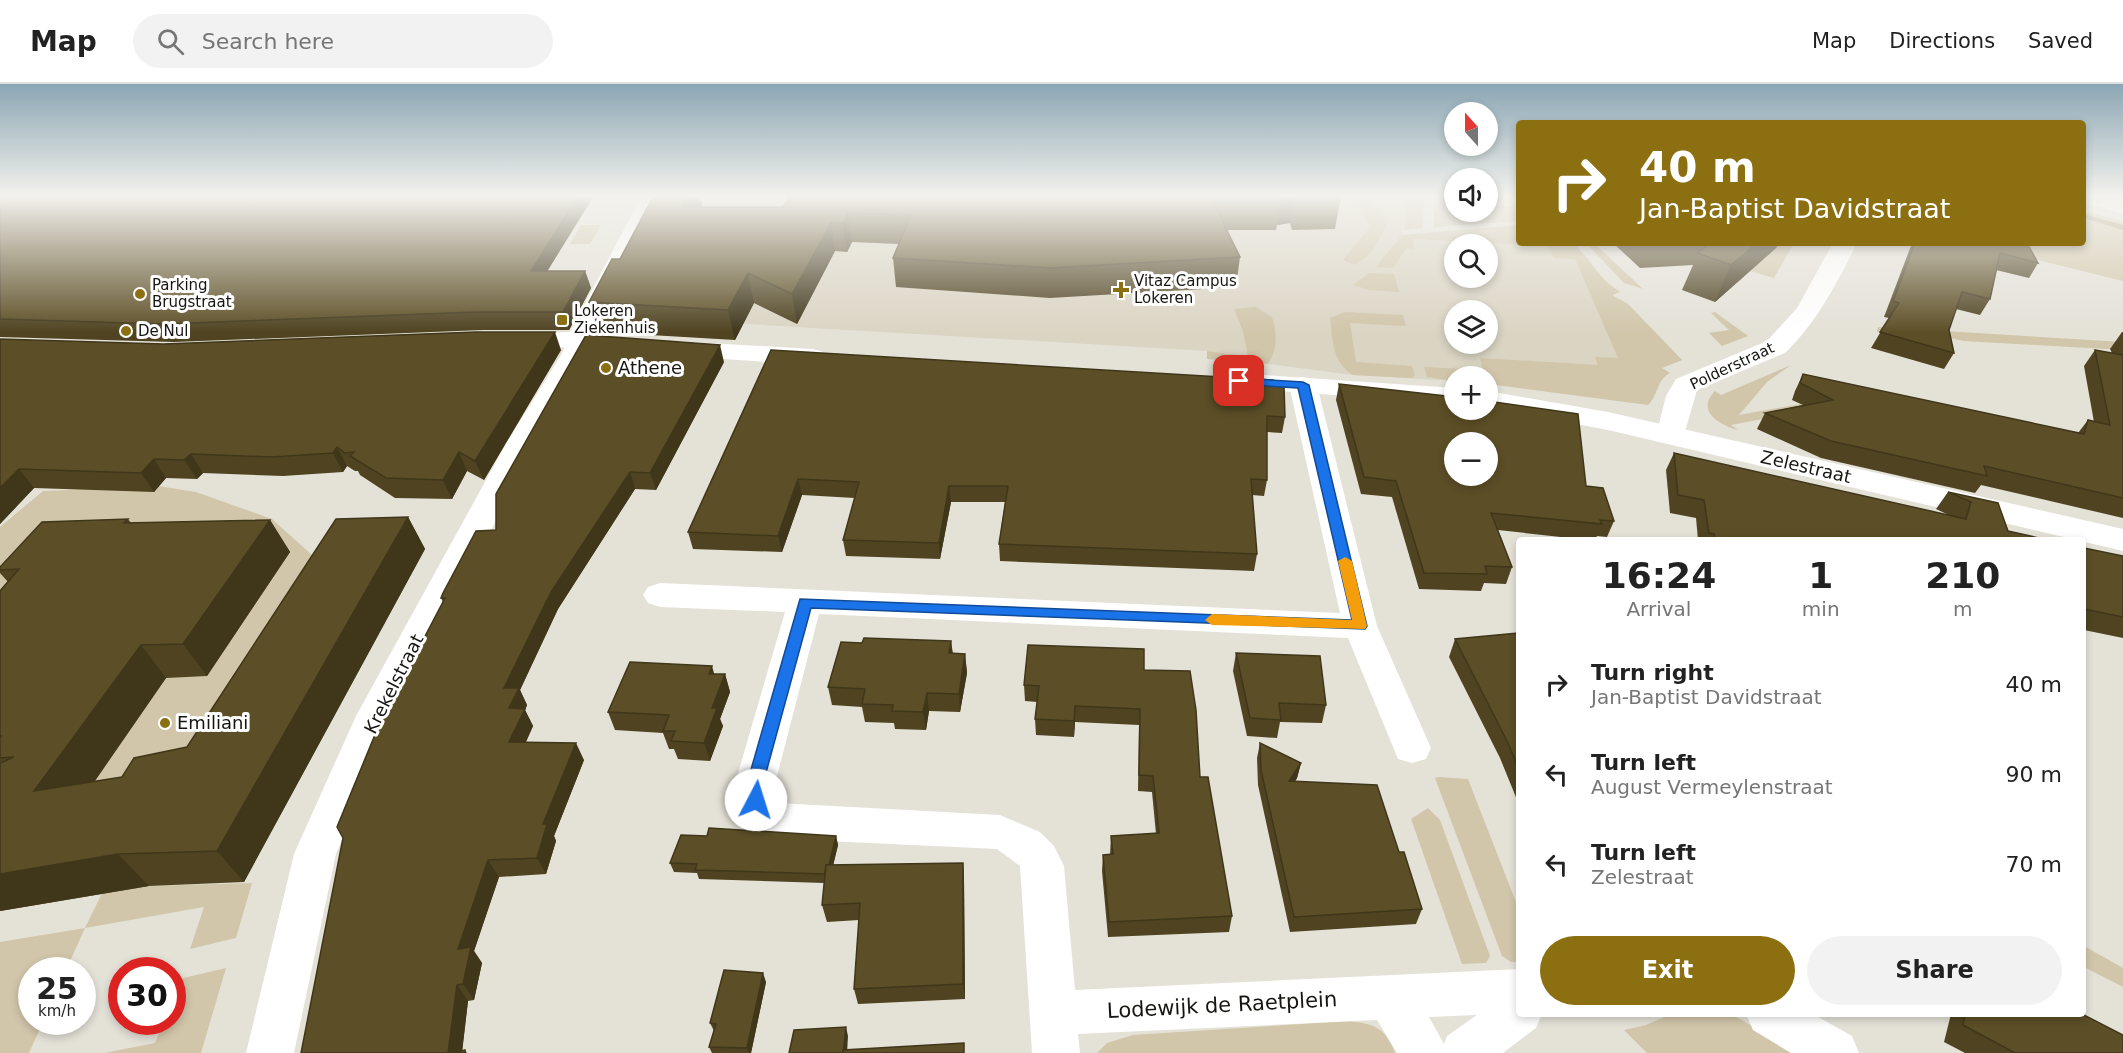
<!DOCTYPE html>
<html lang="en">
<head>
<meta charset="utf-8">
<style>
  :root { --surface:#fff; --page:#f2f2f2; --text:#222; --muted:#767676; --line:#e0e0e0; --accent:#8b6f11 }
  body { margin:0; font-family:"DejaVu Sans",sans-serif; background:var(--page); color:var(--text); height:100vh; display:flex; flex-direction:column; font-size:22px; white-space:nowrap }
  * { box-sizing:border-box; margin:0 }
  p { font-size:20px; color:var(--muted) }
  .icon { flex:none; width:33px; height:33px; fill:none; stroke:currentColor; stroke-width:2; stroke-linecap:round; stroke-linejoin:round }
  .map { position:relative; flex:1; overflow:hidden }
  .details { position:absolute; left:1516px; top:453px; width:570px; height:480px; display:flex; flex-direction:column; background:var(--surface); border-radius:6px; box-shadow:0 3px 9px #0003 }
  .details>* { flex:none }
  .banner { position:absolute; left:1516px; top:36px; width:570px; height:126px; border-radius:6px; box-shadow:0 3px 9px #0003; background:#8b6f11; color:#fff; overflow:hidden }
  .needle { width:39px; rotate:339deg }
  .controls { position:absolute; left:1444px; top:18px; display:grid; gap:12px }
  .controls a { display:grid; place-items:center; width:54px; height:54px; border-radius:50%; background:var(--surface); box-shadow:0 3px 9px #0003; font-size:30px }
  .speed { position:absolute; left:18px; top:873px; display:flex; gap:12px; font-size:30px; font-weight:700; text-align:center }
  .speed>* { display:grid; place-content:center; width:78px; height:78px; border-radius:50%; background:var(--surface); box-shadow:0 3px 9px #0003; line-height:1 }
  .speed small { font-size:15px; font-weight:400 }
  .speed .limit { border:9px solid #d22; background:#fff; color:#111 }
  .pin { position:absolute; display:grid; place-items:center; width:51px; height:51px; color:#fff; margin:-26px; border-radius:12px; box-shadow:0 3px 9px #0006 }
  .me { position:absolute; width:66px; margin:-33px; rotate:5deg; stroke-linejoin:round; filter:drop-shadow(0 0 4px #0008) }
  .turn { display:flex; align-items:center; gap:21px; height:126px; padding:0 24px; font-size:27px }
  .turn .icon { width:78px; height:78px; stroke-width:2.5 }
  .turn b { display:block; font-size:42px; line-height:51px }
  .eta { display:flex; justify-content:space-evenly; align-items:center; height:102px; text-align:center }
  .eta b { font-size:36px; font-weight:600; line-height:42px }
  .cta { display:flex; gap:12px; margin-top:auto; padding:12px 24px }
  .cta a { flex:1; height:69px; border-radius:36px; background:var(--accent); color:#fff; font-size:24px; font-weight:600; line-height:69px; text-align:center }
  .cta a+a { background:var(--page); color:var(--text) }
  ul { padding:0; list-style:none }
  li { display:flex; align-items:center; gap:18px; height:90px; padding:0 24px }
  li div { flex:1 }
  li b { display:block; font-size:22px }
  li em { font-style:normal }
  header { display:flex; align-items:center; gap:36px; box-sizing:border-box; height:84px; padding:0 30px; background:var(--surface); border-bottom:2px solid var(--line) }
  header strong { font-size:28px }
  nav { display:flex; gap:33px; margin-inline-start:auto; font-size:21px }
  .search { width:420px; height:54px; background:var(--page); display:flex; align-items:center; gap:15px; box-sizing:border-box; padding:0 21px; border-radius:33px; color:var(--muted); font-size:22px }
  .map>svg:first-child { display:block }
</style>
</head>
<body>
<header>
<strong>Map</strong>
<div class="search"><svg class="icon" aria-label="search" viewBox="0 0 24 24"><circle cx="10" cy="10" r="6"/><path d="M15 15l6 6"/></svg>Search here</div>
<nav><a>Map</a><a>Directions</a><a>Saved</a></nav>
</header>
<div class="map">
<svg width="2123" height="969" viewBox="0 0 2123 969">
  <rect width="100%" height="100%" fill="#e4e1d7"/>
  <path fill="#dad4c3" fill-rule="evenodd" d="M671,113H1406L1408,120L1402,151L1519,141L1520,159H1573L1588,174L1603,196L1620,208L1612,211L1628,220L1682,276L1661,284L1488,300V292H1455V297L1353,291L1268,280L1248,272L1207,267L695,237ZM1455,160H1488V194H1455ZM1455,226H1488V260H1455Z"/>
  <g fill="#d1c6aa">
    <path d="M1356,113H1372L1374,122L1389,134C1381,155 1373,169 1355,181L1343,176L1370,143Z"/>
    <polygon points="1406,113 1425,113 1422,144 1404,146"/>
    <polygon points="1434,113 1455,113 1455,128 1488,128 1490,113 1505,113 1501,118 1505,122 1519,123 1519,137 1434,143"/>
    <polygon points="2084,127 2123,138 2123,197 1997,166 1994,159 2084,159"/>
    <polygon points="581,141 601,141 590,160 570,160"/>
    <path d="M1519,141L1520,159H1573C1589,175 1600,196 1620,208L1612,211L1628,220L1682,276L1662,284L1670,289C1657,295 1658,312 1648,321L1488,300V292H1455V297L1427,293L1424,283L1483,286L1480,274L1598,281L1595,273L1618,274L1575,175L1554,174L1547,162L1413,155L1414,165L1407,164L1393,184L1376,183L1402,151Z"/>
    <polygon points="1586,159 1594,159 1643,205 1624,199"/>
    <polygon points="1779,159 1794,159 1774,194 1750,187"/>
    <polygon points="1369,189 1394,190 1399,208 1369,206 1353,201"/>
    <path d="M1256,223L1272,233C1277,250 1278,265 1268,280L1207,275V267L1248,272L1243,247L1234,225Z"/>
    <path d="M1345,228L1403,231L1406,242L1350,239L1356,278L1412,282L1415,291L1412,294L1353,291C1332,278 1333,257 1330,234Z"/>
    <polygon points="1715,228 1748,252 1722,262 1709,249 1729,246 1711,229"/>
    <polygon points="1878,243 2123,258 2123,266 1964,257 1935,251 1877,248"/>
    <path d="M1791,281L1767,298L1739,331L1800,320L1811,326L1731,341L1738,346C1720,341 1695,327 1715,307L1721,311Z"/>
    <polygon points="158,402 196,408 272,435 312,471 252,632 63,739 0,589 0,443 43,407"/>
    <polygon points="1438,693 1468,695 1519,826 1519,878 1511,878 1502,872 1435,694"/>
    <polygon points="1428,724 1440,736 1490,872 1486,879 1462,880 1411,735"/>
    <polygon points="252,799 236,854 190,865 204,823 85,844 66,886 32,886 32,938 43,938 29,969 0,969 0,858 85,844 102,809 149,802"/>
    <polygon points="2084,862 2123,884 2123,903 2084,883"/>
    <polygon points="226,884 201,969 104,969 155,959 163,938 172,938 173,912 179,895"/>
    <polygon points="1671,930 1731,930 1799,969 1647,969 1624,946 1646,941"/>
    <path d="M1348,937C1374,940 1385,943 1395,969H1097L1107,959L1133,951Z"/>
  </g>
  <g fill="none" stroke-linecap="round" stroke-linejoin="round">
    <polygon fill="#a09167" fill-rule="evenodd" points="2084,130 2123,141 2123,146 2084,134"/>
    <g fill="#fff" fill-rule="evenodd">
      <path d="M1833,159H1857C1837,199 1818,237 1785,269L1697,306L1684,351L1680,357L1670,360L1660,357L1656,351L1666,312L1676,295L1767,257L1797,224Z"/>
      <polygon points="580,248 589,250 593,256 587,271 537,358 394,632 336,770 294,969 246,969 294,770 356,632 507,358 561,271 571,250"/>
      <path d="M1303,293L1313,295L1317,301L1377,542L1431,664L1426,675L1412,679L1398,675L1348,554L819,530L776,696L777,719L1000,731L1040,748L1054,762L1064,782L1075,906L1520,885V930H1542L1536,944L1503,969H1397L1377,936L1078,950L1080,969H1032L1020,782L997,765L783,755L747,742L736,716V696L785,528L660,523L648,519L643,511L648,503L660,499L1340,529L1289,301L1293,295ZM1477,931L1447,952L1444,960L1429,933Z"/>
      <polygon points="1746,930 1813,930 1852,952 1859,969 1791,969 1753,946"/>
    </g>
    <g fill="#fff" fill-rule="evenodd">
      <polygon points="641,113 663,113 595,250 636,256 640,262 636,268 627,270 580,264 505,262 501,256 505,250 570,248"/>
      <polygon points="675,257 812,265 821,267 825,273 821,279 812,281 666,271 662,265 666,259"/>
      <polygon points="1235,289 1455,304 1455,320 1225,303 1221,297 1225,291"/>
      <polygon points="1488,307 1608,328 2123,445 2123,467 1608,346 1488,323"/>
    </g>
    <polygon fill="#fff" fill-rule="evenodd" points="2084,113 2123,116 2123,130 2084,118"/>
  </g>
  <g fill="#4f4321">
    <polygon points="0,113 593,113 547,187 585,187 591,204 569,246 483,246 174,258 0,253"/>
    <polygon points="653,113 700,113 702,123 783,123 789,113 1339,113 1340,117 1335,145 1292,146 1290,139 1277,141 1276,146 1226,146 1240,173 1236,203 1050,214 896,203 893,174 899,160 852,158 847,168 835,167 797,240 754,219 735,256 599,248 589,218 620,175"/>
    <polygon points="1613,159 1779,159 1776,164 1715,218 1682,206 1693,181 1640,184"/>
    <polygon points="1912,159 2027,159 2038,179 2029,194 1996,186 1990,215 1980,231 1956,225 1949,246 1954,269 1944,285 1871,264 1889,234 1884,233"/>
    <polygon points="2122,248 2123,248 2123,434 1981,401 1975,409 1821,374 1757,345 1765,329 1803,321 1792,316 1795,307 1803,290 2078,349 2088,336 2094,338 2084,282 2095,266 2112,269 2110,265"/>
    <polygon points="0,255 163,260 561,266 484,396 467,387 452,415 395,414 360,391 358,387 355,387 347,382 343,388 283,392 203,389 197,395 166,394 154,408 34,404 0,440"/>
    <polygon points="771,266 1285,333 1282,349 1267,348 1267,396 1264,412 1252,411 1257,470 1254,487 1000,477 999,460 1005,418 951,418 940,475 846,472 843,456 855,414 802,411 782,468 693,465 688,448"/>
    <polygon points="724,278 656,406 635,405 558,525 520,606 527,621 525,626 533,642 526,658 584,676 554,752 556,757 546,790 499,793 474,867 482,879 474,916 468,917 462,967 465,966 467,969 301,969 443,518 441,514 496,446"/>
    <polygon points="1339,300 1586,402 1614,437 1607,453 1597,452 1595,456 1588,456 1498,446 1512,483 1506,500 1484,499 1481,507 1419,505 1392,413 1361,410 1336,316"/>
    <polygon points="1674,369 1951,432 1936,425 1948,408 1998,419 2008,447 2048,456 1698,456 1696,434 1670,429 1666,386"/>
    <polygon points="408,433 425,465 244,798 149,802 0,827 0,507 8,498 0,489 0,483 128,435 131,439 270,436 290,468 207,592 166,594 95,697 122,693 187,663"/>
    <polygon points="2084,464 2123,472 2123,554 2084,546"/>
    <polygon points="1520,552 1520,723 1500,674 1449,573 1455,555"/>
    <polygon points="951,557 953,570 965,570 967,589 960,628 929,627 926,646 895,645 894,639 865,638 862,623 832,621 828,603 862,559"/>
    <polygon points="1236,569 1326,621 1322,639 1280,638 1277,654 1247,652 1233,587"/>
    <polygon points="1144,586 1200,693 1232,832 1229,848 1108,853 1102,787 1103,771 1110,771 1111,752 1156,750 1152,708 1138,707 1139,641 1075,638 1074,653 1036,651 1035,635 1037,618 1025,617 1024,601"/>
    <polygon points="714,590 725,590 730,608 720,635 723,642 710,677 678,675 674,665 669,665 663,649 615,646 608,628"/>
    <polygon points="1260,659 1301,679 1297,694 1295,697 1399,768 1422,825 1416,840 1290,848 1258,701 1257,674"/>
    <polygon points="707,752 836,752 838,761 833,781 963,779 964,796 965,915 858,920 854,905 859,836 827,838 822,821 824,799 699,795 697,789 674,788 670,779"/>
    <polygon points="766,898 751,969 712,969 709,963 714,947 710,939"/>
    <polygon points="1951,930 2082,930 2123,969 1965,969 1944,958"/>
  </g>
  <g fill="#40371b">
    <polygon points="578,113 593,113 537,204 531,187"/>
    <polygon points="686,113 700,113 702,121 689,151 682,123"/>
    <polygon points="1279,113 1294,113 1290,139 1277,141 1280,117"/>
    <polygon points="848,129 852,158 847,168 843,139"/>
    <polygon points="831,139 835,167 797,240 792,210"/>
    <polygon points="1757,159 1779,159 1776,164 1715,218 1731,181"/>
    <polygon points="585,187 591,204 569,246 563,228"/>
    <polygon points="748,189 754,219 735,256 728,226"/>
    <polygon points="555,248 561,266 484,396 475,377"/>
    <polygon points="720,261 724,278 656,406 650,389"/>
    <polygon points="337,363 347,382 343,388 333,369"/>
    <polygon points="459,368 467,387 452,415 443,396"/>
    <polygon points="191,370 203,389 197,395 184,376"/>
    <polygon points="154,375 166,394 154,408 141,389"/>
    <polygon points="19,385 34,404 0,440 0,404"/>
    <polygon points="630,388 635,405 558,525 520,606 527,621 525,626 533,642 518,675 509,658 509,624 504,604 551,508"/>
    <polygon points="798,395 802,411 782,468 778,452"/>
    <polygon points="949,402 951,418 940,475 939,459"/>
    <polygon points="408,433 425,465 244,798 217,767"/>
    <polygon points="270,436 290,468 207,592 183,560"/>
    <polygon points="951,557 953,575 949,569"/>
    <polygon points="141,561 166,594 66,738 34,707"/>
    <polygon points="965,570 967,589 960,628 959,610"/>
    <polygon points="712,582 717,600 709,590"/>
    <polygon points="725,590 730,608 720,635 723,642 710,677 704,659 712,624"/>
    <polygon points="927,609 929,627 926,646 923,628"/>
    <polygon points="1075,622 1075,638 1074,653 1074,637"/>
    <polygon points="576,659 584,676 554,752 556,757 546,790 537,774 543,740"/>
    <polygon points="1301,679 1297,694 1286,713 1289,697"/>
    <polygon points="836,752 838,761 829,799 826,790"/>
    <polygon points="118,770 149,802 0,827 0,790"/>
    <polygon points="488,776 499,793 474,867 482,879 474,916 463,900 458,865"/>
    <polygon points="963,779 964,796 965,915 963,900"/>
    <polygon points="763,889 766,898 751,969 749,969 747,964"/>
    <polygon points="457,901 468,917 462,969 448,969"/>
    <polygon points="846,943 848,952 847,969 843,969"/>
  </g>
  <g fill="#5c4e26" stroke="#40371b" stroke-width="1.5" fill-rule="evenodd">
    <polygon points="0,113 578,113 531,187 585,187 563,228 476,228 163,240 0,235"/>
    <polygon points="653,113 686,113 682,123 783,123 789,113 1280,113 1280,117 1213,118 1240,173 1050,184 893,174 911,131 848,129 843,139 831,139 792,210 748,189 728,226 589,218 612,175 620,175"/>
    <polygon points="1295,113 1339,113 1340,117 1296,117"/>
    <polygon points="1710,159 1757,159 1731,181 1697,169"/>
    <polygon points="1915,159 2027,159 2038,179 2000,169 1990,215 1962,208 1949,246 1954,269 1880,248 1899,219 1893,217"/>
    <polygon points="476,248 555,248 475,377 459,368 443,396 386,394 350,372 354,368 345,369 337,363 333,369 272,373 191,370 184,376 154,375 141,389 19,385 0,404 0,255 163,260"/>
    <polygon points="586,251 720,261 650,389 630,388 551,508 504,604 519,604 509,624 525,625 509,658 576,659 543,740 547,740 537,774 488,776 458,865 471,863 463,900 457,901 448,969 301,969 343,754 337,743 381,636 445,514 441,514 443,509 476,447 496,446 496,410"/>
    <polygon points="771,266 1273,296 1284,303 1285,333 1267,332 1267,396 1251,395 1257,470 999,460 1008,402 949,402 939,459 843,456 859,398 798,395 778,452 688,448"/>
    <polygon points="2095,266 2123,271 2123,414 1984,382 1987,392 1831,357 1765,329 1833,316 1800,299 1803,290 2084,350 2088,336 2110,341"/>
    <path d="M1339,300L1455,313V326H1488V317L1578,330L1586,402L1603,404L1614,437L1600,436L1602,440L1491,429L1512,483L1485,482L1487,490L1424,489L1396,397L1364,393ZM1455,358H1488V392H1455Z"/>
    <polygon points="1674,369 1966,435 1971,418 1948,408 1998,419 2008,447 2048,456 1715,456 1714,450 1709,449 1704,416 1678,411"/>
    <polygon points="408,433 217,767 118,770 0,790 0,679 14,673 0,674 0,653 1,652 0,652 0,507 19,485 0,486 0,483 42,438 128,435 124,439 270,436 183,560 141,561 34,707 122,693 134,674 187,663 336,435"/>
    <polygon points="2084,464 2123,472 2123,533 2084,525"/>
    <polygon points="1518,549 1520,552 1520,687 1507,657 1455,555"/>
    <polygon points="864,554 951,557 949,569 965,570 959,610 927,609 923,628 892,627 893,621 862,620 865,605 828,603 841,558 862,559"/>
    <polygon points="1028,561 1144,565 1144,586 1190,587 1196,626 1200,693 1208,693 1232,832 1109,838 1103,771 1113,770 1111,752 1159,749 1153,692 1139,691 1140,625 1075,622 1074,637 1035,635 1039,602 1024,601"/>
    <polygon points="1236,569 1320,572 1326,621 1279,619 1281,636 1250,634"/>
    <polygon points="630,578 712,582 709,590 725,590 712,624 717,624 704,659 671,657 675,647 663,647 669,631 608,628"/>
    <polygon points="1260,659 1301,679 1289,697 1377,701 1399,768 1404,768 1422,825 1294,833 1261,686"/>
    <polygon points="709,744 836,752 829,781 826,781 825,790 695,786 697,780 670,779 681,751 707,752"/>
    <polygon points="963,779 963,900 854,905 860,819 822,821 826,781"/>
    <polygon points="724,886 763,889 747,964 709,963 716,940 710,939"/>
    <polygon points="1965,930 2082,930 2123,951 2123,969 2015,969 1963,941"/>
    <polygon points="846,943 843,969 789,969 794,946"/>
    <polygon points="964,959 964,969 843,969 843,966"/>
    <polygon points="465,966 465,969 453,969"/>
  </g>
  <linearGradient id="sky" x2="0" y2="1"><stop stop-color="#8ba6b4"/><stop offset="0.45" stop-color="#f3f2ed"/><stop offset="1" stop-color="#f3f2ed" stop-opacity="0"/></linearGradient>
  <rect width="2123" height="249" fill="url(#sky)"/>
  <polygon fill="#1a73e8" stroke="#114b97" stroke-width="1.5" points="1239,294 1303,298 1309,301 1367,542 1365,545 811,524 764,696 762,721 750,721 748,696 800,515 1352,536 1298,304 1235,300 1233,297"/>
  <polygon fill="#f59e0b" points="1345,473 1352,477 1367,542 1365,545 1212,541 1205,536 1212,530 1352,536 1338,477"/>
  <g fill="#8b6f11" stroke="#fff" stroke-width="2">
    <path d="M1118 197h6v6h6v6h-6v6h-6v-6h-6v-6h6z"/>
    <circle cx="140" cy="210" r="6"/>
    <rect x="556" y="230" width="12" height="12" rx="3"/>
    <circle cx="126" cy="247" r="6"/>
    <circle cx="606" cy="284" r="6"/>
    <circle cx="165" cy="639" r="6"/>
  </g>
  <g text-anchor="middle" stroke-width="6" stroke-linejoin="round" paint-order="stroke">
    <g font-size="15" fill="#161511" stroke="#fff" text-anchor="start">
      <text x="1134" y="202">Vitaz Campus<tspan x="1134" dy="17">Lokeren</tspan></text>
      <text x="152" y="206">Parking<tspan x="152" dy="17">Brugstraat</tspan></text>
      <text x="574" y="232">Lokeren<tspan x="574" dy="17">Ziekenhuis</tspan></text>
      <text x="138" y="252">De Nul</text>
    </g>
    <g font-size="15" fill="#161511" stroke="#fff">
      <text transform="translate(1732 282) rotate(-25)" y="5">Polderstraat</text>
    </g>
    <g font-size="18" fill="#161511" stroke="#fff" text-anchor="start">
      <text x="618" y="290">Athene</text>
      <text x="177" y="645">Emiliani</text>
    </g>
    <g font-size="18" fill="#161511" stroke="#fff">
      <text transform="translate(1806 383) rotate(13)" y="6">Zelestraat</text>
      <text transform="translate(394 600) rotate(-63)" y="6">Krekelstraat</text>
    </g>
    <g font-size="21" fill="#161511" stroke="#fff">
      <text transform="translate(1222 921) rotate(-3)" y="7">Lodewijk de Raetplein</text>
    </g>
  </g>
</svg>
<div class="controls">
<a><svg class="needle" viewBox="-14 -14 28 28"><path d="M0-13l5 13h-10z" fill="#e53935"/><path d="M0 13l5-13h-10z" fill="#767676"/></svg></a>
<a><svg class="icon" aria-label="sound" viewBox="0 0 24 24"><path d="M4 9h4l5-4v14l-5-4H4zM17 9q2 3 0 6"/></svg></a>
<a><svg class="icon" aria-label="search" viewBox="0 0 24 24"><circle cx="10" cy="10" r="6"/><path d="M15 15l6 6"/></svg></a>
<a><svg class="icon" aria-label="layers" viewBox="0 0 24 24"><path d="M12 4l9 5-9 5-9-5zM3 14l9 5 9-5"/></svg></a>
<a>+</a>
<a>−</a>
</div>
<div class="speed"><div>25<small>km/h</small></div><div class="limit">30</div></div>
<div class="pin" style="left:1239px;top:297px;background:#d93025"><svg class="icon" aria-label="arrive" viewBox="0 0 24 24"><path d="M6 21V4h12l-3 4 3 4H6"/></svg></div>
<svg class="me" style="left:756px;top:716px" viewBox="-20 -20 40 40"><circle r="19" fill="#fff"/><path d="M0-13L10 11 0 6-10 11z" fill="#1a73e8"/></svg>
<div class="banner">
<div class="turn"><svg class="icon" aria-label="right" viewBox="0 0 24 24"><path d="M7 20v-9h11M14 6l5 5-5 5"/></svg><div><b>40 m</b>Jan-Baptist Davidstraat</div></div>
</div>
<section class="details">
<div class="eta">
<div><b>16:24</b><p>Arrival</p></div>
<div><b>1</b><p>min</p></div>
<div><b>210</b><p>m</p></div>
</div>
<ul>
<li><svg class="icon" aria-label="right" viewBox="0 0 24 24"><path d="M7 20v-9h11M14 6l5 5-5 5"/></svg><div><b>Turn right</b><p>Jan-Baptist Davidstraat</p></div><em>40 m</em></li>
<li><svg class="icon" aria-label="left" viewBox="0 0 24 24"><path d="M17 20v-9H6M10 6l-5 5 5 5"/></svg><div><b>Turn left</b><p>August Vermeylenstraat</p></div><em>90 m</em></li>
<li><svg class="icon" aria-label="left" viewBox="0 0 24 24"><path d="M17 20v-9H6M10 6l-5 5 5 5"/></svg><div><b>Turn left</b><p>Zelestraat</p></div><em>70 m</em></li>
</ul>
<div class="cta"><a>Exit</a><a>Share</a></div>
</section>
</div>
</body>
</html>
